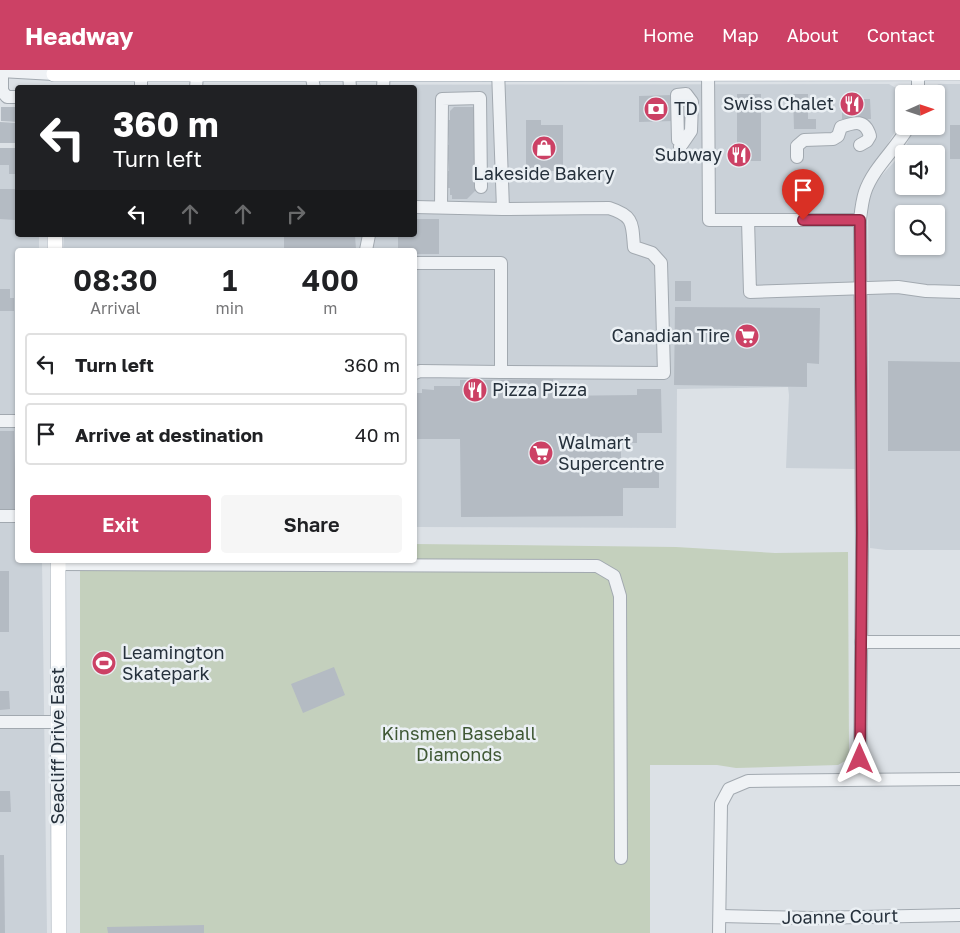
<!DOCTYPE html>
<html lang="en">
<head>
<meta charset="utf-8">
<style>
  :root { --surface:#fff; --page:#f6f6f6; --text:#202124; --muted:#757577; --line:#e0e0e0; --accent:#cc4165 }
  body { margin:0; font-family:"Golos Text",sans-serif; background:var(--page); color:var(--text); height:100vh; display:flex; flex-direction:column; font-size:19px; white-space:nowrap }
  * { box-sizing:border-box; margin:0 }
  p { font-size:16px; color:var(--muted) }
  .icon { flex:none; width:28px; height:28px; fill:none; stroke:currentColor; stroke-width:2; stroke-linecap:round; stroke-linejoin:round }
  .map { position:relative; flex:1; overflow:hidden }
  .panel { position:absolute; left:15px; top:178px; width:402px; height:315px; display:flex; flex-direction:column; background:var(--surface); border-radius:5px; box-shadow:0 1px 4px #0004 }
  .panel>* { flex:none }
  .top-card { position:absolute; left:15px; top:15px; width:402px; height:152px; border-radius:5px; box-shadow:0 1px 4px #0004; background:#202124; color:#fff; overflow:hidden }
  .needle { width:32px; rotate:87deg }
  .buttons { position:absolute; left:895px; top:15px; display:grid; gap:10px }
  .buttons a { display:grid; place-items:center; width:50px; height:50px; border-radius:5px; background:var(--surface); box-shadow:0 1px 4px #0004; font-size:25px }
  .pin { position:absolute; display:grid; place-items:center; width:42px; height:42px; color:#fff; margin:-51px -21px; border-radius:50% 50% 50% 0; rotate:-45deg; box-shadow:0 0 5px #0007 }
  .pin .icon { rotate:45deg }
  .me { position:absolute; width:55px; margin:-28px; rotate:0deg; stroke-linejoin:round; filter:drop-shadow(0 0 4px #0008) }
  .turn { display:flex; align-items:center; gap:18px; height:105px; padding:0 15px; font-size:22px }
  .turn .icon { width:65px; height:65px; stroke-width:2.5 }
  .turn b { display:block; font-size:35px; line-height:42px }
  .lanes { display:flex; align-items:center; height:48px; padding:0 15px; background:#0003; justify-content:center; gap:25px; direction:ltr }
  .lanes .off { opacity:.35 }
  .eta { display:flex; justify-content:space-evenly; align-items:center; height:85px; text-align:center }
  .eta b { font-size:30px; font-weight:600; line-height:35px }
  .button { display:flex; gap:10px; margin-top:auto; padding:10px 15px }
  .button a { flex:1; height:58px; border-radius:5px; background:var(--accent); color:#fff; font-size:20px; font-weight:600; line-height:58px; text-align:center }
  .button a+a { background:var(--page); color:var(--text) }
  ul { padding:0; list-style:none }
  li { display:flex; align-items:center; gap:15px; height:62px; margin:0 10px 8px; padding:0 5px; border:2px solid var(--line); border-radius:5px }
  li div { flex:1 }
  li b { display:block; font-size:19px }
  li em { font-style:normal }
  header { display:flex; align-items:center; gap:30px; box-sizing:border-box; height:70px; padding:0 25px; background:var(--accent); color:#fff }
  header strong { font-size:24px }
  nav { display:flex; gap:28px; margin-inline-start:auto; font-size:18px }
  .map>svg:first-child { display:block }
</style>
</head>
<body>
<header>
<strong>Headway</strong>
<nav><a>Home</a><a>Map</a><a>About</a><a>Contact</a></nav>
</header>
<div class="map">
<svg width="960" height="863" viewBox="0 0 960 863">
  <rect width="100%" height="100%" fill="#dce1e6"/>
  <g fill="#cad1d8" fill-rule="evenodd">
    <polygon points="889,14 901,21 904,25 902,51 863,113 856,399 786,398 789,325 788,317 677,319 676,458 415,457 415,180 63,180 64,165 415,165 415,18 94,17 237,15"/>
    <path d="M939,14H960V480H886L870,478L868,133L875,113L903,82L915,56H936V24H925V22ZM904,84H936V116H904ZM904,144H936V176H904Z"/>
    <polygon points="0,80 17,80 18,165 39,165 39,180 18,180 18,490 42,490 47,863 0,863"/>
  </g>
  <polygon fill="#c4d0bd" points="415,474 676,477 775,483 848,482 849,682 845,691 838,695 736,698 717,695 650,695 650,863 80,863 80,490 415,490"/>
  <g fill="#b4bbc3">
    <rect x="737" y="24" width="24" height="67"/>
    <polygon points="793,24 808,24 808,49 816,49 816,59 794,59"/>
    <polygon points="673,25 673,51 639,52 639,26"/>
    <polygon points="842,29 870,29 871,49 842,49"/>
    <polygon points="1,37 18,37 18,52 1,51"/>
    <polygon points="454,37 475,37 475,121 467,129 452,129 452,125 450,125 450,118 448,118 448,101 449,101 447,75 449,75 447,50 450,50 450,41"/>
    <polygon points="526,50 541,50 541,55 563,55 563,101 526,101"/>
    <polygon points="0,52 18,53 18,73 0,73"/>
    <rect x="950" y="55" width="10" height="34"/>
    <polygon points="0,78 18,78 18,104 9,104 9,95 0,95"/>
    <polygon points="0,119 15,119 15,150 0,149"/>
    <polygon points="415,149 439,149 439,184 415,184 415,180 398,180 398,165 415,165"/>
    <polygon points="284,165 355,165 356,180 284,180"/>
    <rect x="675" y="211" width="16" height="20"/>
    <polygon points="0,219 10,219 10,228 14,228 14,241 0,241"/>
    <polygon points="675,237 820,238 819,294 807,293 807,317 674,315"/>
    <polygon points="888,291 960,292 960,381 888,381"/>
    <polygon points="553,309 553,326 637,325 637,319 661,319 662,363 637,363 637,373 621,373 621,394 659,394 659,418 623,418 623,446 461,447 460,369 415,369 415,323 422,323 422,319 434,320 434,316 460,316 460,310"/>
    <polygon points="0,361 14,361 16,439 0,439"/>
    <rect x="0" y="501" width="9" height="61"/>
    <polygon points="334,597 345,625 303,643 291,614"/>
    <polygon points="0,621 9,621 10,639 0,640"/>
    <polygon points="0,721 10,721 11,742 0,742"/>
    <polygon points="0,785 4,785 5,863 0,863"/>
    <polygon points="204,855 204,863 108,863 107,857"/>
  </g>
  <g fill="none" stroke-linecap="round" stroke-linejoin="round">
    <defs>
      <g id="minor">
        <path d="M498,0L503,139L609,138C634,146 632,153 634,177L652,183L661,193L664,303L501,302"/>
        <polyline points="708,0 709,150 860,150"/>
        <polyline points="0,1 54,4"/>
        <polyline points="2,1 2,21 7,27 18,27"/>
        <polyline points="311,3 314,18"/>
        <polyline points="349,3 350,18"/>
        <polyline points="141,18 141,5"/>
        <polyline points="196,18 197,5"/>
        <polyline points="383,18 384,0"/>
        <polyline points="918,24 918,0"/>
        <polyline points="678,70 677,25 686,24 692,32 691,61 680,77"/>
        <path d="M797,87V76L804,70L833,69L838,66L841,57C855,52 865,49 870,66L867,71L860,75"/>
        <polyline points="415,137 503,139"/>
        <polyline points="441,137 442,29 480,28 481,117"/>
        <polyline points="748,150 750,222 898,217 926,221 960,222"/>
        <polyline points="366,180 369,165"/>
        <polyline points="415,193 501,193 501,302 420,301 415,303"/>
        <polyline points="0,351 18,351"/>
        <polyline points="0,446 18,446"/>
        <polyline points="58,494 597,496 614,506 620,526 621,788"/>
        <polyline points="861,572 960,572"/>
        <polyline points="0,652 59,652"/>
        <path d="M860,709L862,481L860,150C861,141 862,131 865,122C873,98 896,79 909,56"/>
        <polyline points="720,846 813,848 960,845"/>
        <polyline points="719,863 721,734 729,719 748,711 960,709"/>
      </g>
      <g id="major">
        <polyline points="54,4 960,3"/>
        <polyline points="55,165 55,180"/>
        <polyline points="58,490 59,863"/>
      </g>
    </defs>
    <use href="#minor" stroke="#a2a9b0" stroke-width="14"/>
    <use href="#major" stroke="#9ca7b2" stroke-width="16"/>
    <use href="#minor" stroke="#eff2f5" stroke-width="12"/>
    <use href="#major" stroke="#fff" stroke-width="15"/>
  </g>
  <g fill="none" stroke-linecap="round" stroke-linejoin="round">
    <defs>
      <polyline id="route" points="803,150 860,150 862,463 860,689"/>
    </defs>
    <use href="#route" stroke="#852a42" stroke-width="12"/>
    <use href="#route" stroke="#cc4165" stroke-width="9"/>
  </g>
  <defs>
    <symbol id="restaurant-disc" viewBox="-11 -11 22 22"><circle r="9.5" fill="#cc4165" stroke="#ebf0f4"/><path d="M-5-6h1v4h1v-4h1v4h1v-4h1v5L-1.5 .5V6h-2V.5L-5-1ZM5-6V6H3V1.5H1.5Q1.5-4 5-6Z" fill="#fff"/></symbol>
    <symbol id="bank-disc" viewBox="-11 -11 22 22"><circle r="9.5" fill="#cc4165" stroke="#ebf0f4"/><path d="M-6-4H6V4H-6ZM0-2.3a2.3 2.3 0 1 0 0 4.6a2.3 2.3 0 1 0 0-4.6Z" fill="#fff"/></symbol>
    <symbol id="shop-disc" viewBox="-11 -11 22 22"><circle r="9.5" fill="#cc4165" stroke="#ebf0f4"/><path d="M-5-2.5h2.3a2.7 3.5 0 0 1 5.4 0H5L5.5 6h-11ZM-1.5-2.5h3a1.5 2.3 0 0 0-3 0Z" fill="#fff"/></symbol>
    <symbol id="supermarket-disc" viewBox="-11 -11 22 22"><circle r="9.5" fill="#cc4165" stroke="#ebf0f4"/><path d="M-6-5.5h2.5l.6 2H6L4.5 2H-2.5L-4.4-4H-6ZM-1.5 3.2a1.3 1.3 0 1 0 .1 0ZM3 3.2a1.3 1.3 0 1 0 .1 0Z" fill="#fff"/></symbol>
    <symbol id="stadium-disc" viewBox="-11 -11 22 22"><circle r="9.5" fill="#cc4165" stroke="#ebf0f4"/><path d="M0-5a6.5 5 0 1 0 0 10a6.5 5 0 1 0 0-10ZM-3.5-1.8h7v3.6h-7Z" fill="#fff"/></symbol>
  </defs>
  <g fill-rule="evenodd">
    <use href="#restaurant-disc" x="838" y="20" width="28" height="28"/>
    <use href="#bank-disc" x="642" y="25" width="28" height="28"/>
    <use href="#shop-disc" x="530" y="64" width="28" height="28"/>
    <use href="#restaurant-disc" x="725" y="71" width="28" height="28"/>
    <use href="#supermarket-disc" x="733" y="252" width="28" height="28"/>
    <use href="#restaurant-disc" x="461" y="306" width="28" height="28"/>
    <use href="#supermarket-disc" x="527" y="369" width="28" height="28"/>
    <use href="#stadium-disc" x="90" y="579" width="28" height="28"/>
  </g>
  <g text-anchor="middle" stroke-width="5" stroke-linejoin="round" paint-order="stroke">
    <g font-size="18" fill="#26313c" stroke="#ebf0f4" text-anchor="start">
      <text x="834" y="40" text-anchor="end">Swiss Chalet</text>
      <text x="674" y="45">TD</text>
      <text x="722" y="91" text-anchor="end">Subway</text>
      <text x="544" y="110" text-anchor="middle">Lakeside Bakery</text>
      <text x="730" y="272" text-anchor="end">Canadian Tire</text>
      <text x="492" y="326">Pizza Pizza</text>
      <text x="558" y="379">Walmart<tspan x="558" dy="21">Supercentre</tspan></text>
      <text x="122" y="589">Leamington<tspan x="122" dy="21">Skatepark</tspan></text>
    </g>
    <g font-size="18" fill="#3f5834" stroke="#ebf0f4">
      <text x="459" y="670">Kinsmen Baseball<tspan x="459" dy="21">Diamonds</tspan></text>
    </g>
    <g font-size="18" fill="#26313c" stroke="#ebf0f4">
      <text transform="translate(58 676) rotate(-90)" y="6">Seacliff Drive East</text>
      <text transform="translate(840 847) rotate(-1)" y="6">Joanne Court</text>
    </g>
  </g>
</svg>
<div class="buttons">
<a><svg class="needle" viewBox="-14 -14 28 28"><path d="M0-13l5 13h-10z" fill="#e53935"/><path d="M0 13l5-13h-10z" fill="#757577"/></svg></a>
<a><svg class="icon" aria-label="sound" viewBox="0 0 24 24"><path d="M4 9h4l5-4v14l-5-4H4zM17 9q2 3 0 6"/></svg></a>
<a><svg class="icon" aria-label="search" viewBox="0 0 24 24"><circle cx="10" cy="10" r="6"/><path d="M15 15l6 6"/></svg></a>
</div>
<div class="pin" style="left:803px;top:150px;background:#d93025"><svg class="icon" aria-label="arrive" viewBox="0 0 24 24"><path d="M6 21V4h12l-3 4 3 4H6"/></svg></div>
<svg class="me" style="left:860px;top:689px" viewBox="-20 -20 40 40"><path d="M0-17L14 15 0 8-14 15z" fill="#cc4165" stroke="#fff" stroke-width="4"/></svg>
<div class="top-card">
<div class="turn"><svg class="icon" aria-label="left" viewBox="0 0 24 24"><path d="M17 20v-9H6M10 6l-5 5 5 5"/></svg><div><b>360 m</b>Turn left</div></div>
<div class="lanes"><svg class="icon" aria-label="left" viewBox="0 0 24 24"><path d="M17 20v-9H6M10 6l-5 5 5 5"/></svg><svg class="icon off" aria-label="ahead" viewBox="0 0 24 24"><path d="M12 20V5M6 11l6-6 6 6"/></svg><svg class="icon off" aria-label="ahead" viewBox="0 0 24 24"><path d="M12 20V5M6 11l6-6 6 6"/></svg><svg class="icon off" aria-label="right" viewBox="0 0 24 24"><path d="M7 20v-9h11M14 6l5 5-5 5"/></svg></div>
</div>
<section class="panel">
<div class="eta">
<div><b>08:30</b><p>Arrival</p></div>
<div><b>1</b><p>min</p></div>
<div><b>400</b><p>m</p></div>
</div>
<ul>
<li><svg class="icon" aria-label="left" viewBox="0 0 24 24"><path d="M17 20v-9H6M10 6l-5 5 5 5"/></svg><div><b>Turn left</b></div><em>360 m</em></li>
<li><svg class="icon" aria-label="arrive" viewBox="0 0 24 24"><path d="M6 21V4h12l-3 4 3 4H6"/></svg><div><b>Arrive at destination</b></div><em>40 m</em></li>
</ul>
<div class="button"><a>Exit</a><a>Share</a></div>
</section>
</div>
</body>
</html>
